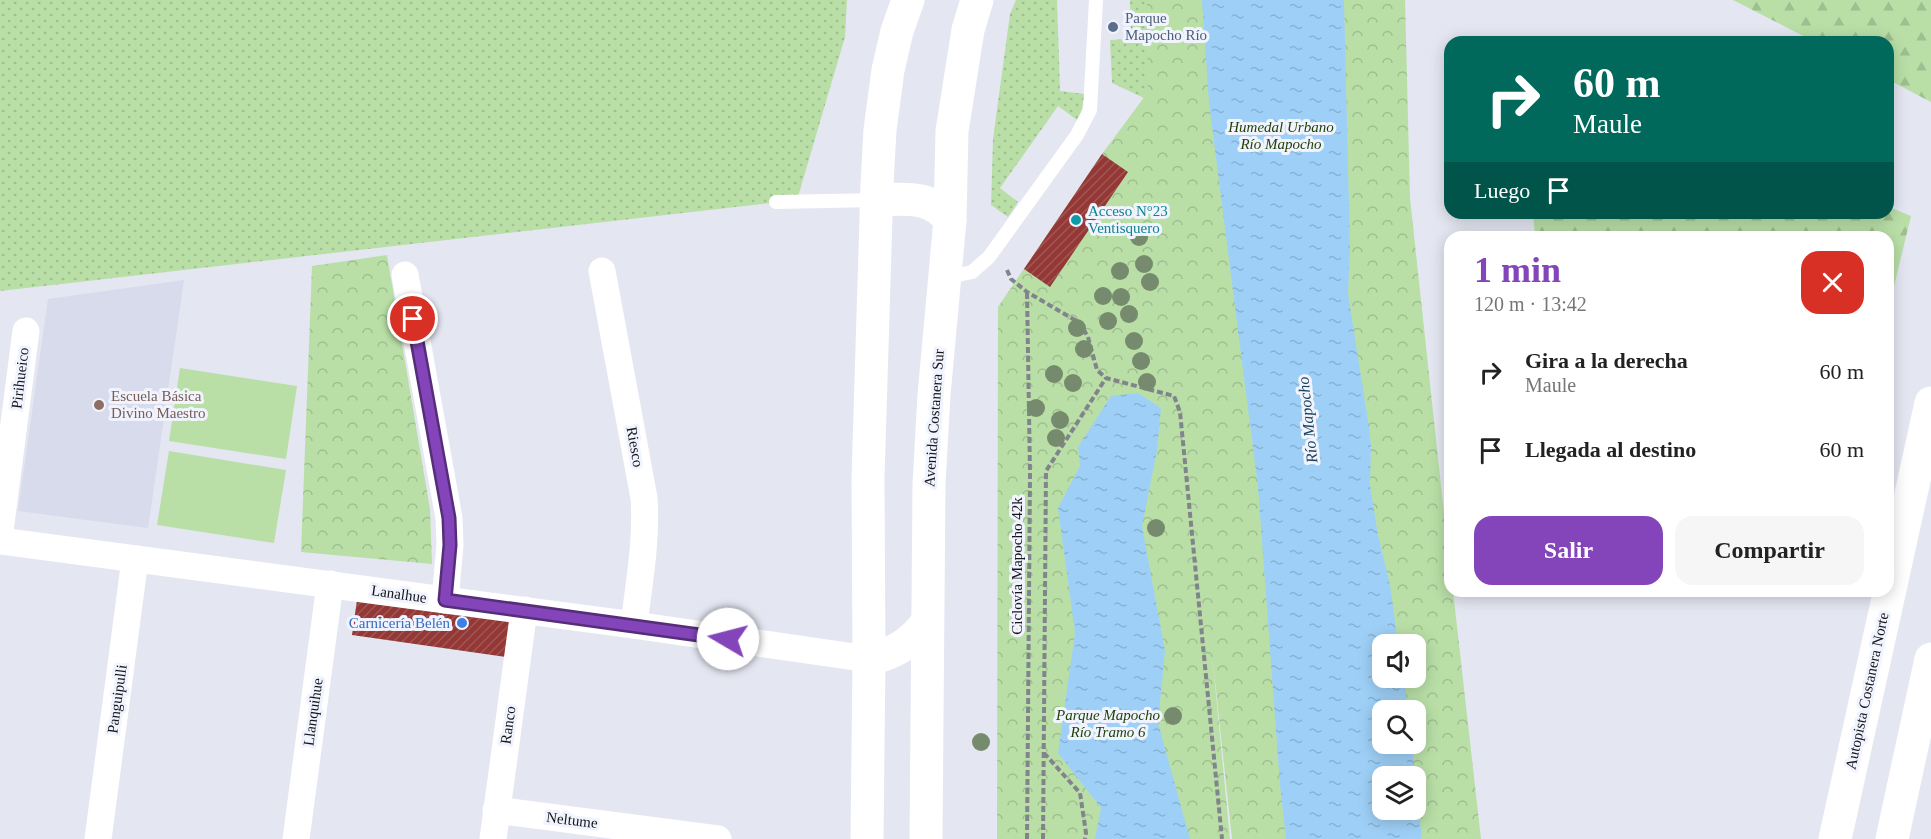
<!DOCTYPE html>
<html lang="es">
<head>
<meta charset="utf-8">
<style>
  :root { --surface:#fff; --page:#f6f6f6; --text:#222; --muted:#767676; --accent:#8445ba }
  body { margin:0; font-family:"Times New Roman",serif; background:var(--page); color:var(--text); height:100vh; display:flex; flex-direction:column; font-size:22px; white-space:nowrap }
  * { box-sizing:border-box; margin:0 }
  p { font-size:20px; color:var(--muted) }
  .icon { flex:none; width:33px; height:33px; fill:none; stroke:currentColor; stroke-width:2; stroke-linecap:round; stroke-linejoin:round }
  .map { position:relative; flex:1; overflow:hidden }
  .sheet { position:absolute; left:1444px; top:231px; width:450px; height:366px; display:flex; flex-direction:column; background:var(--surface); border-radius:18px; box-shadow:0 3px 15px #0003 }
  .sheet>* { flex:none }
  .hud { position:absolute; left:1444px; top:36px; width:450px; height:183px; border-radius:18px; box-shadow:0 3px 15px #0003; background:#00695c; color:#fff; overflow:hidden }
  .buttons { position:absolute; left:1372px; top:634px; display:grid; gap:12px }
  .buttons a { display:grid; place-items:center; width:54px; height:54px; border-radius:12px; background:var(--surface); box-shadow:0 3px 15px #0003; font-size:30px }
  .pin { position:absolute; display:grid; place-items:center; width:51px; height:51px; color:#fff; margin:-26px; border:3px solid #fff; border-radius:50%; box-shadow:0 2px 6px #0007 }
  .me { position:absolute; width:66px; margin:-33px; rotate:278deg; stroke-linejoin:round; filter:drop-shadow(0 0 4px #0008) }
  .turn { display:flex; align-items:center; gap:21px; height:126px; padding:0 30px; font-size:27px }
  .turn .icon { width:78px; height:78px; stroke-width:2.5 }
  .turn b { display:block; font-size:42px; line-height:51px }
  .then { display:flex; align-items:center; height:57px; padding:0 30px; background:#0003; gap:12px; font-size:22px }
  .round { display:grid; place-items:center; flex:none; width:63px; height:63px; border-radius:18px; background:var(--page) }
  .overview { display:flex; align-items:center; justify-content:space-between; height:102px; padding:0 30px }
  h1 { font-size:36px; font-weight:700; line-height:45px; color:var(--accent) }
  .action { display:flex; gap:12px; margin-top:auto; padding:12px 30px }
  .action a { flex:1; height:69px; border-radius:18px; background:var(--accent); color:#fff; font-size:24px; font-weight:700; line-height:69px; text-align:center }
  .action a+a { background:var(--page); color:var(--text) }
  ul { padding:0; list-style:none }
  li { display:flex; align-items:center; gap:18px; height:78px; padding:0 30px }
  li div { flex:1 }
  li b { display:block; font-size:22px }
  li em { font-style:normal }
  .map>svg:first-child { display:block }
</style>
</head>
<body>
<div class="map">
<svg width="1931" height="839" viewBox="0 0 1931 839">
  <defs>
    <pattern id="grass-dots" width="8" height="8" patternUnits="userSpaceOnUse" patternTransform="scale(1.5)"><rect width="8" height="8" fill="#b9dfa7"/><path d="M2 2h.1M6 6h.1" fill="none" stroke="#9ebf8f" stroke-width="1.8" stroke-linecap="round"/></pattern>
    <pattern id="forest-firs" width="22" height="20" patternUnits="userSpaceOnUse" patternTransform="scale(1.5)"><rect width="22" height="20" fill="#b9dfa7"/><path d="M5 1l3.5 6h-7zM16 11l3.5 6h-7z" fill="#9ebf8f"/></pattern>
    <pattern id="park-crowns" width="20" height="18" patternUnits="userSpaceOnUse" patternTransform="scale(1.5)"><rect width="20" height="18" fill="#b9dfa7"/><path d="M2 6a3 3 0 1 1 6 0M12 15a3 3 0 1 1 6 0" fill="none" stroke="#9ebf8f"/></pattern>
    <pattern id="water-ripples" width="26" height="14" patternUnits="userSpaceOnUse" patternTransform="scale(1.5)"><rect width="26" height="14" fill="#9ed0f7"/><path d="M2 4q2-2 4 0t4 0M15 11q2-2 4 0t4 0" fill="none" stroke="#87b2d3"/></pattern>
    <pattern id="building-hatch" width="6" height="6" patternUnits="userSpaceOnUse" patternTransform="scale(1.5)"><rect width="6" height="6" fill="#943735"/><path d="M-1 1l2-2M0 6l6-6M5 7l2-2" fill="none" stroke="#9d5856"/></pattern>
  </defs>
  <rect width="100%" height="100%" fill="#e4e6f1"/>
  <polygon fill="#d7dbec" points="184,280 148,528 18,511 48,299"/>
  <g fill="url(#grass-dots)">
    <polygon points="0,0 847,0 845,37 797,200 0,291"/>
    <polygon points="1016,0 1057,0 1060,91 1085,94 1081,113 1077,120 1058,106 1000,188 1018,202 1008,217 991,205 993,139 1010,14"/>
    <polygon points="1130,0 1149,0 1150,90 1144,98 1112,83 1110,40 1131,39"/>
  </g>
  <g fill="url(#forest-firs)">
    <polygon points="1733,0 1931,0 1931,102 1889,80 1888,42 1815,42"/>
    <polygon points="1889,207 1911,216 1889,307 1888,237 1535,237 1533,213 1888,213"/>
  </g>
  <g fill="url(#park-crowns)" fill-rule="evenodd">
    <path d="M1147,0H1405L1410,198L1450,569V591H1453L1481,839H1232L1212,653L1230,839H997L998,307L1102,154L1148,92ZM1383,645H1416V678H1383ZM1383,711H1416V744H1383ZM1383,777H1416V810H1383Z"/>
    <polygon points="387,255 430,509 432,564 301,552 312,266"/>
  </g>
  <g fill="#b9dfa7">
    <polygon points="180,368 297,386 286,459 169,441"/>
    <polygon points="169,451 286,470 274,543 157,525"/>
  </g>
  <g fill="url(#water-ripples)">
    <polygon points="1202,0 1344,0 1350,249 1348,294 1369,427 1371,446 1370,485 1378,535 1390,585 1398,645 1383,645 1383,678 1404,678 1408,711 1383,711 1383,744 1412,744 1415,777 1383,777 1383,810 1416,810 1416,782 1422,839 1286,839 1280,785 1258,487 1209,103"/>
    <polygon points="1138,393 1161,408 1157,450 1142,526 1165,651 1158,723 1190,839 1095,839 1101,808 1058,753 1075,633 1058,508 1080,466 1078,447 1111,396"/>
  </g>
  <g fill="url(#building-hatch)">
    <polygon points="1102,154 1128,172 1050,287 1024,269"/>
    <polygon points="357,600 511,622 506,657 352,635"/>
  </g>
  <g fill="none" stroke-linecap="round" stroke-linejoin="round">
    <g stroke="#82848b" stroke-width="4" stroke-dasharray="6 3" stroke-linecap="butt">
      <polyline points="1007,270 1011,279 1027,292 1080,323 1088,337 1097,370 1106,378 1174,396 1180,412 1222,839"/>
      <polyline points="1044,753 1080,793 1086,833 1085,839"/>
      <polyline points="1027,839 1030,474 1027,292"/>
      <polyline points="1043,839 1046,471 1106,378"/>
    </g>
    <g stroke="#fff" stroke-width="14">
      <polyline points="776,202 878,200"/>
      <polyline points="944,278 972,272 989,257 1077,135 1090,110 1096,0"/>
    </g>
    <g stroke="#fff" stroke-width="27">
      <path d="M602,271L644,498C647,540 639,583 634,625"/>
      <polyline points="405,275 449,518 450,545 445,600"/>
      <polyline points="0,531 26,331"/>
      <polyline points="0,541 634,625 869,659"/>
      <polyline points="496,810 718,839"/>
      <polyline points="98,839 135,559"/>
      <polyline points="296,839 330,584"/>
      <polyline points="493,839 524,610"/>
    </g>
    <g stroke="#fff" stroke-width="33">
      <path d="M878,200C905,199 931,195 950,220"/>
      <path d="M869,659C894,654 912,643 927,622"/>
      <polyline points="867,839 869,659 868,478 877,184 880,130 888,70 897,31 908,0"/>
      <polyline points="926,839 929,484 934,395 950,220 952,131 968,30 977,0"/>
    </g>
    <g stroke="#fff" stroke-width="33">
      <polyline points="1835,839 1931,403"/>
      <polyline points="1892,839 1931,659"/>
    </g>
  </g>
  <g fill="#768a6e">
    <circle cx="1139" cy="237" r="9"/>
    <circle cx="1144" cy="264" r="9"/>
    <circle cx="1120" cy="271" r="9"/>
    <circle cx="1150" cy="282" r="9"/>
    <circle cx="1103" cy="296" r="9"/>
    <circle cx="1121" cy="297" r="9"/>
    <circle cx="1129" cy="314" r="9"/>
    <circle cx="1108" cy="321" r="9"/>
    <circle cx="1077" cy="328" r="9"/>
    <circle cx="1134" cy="341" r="9"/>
    <circle cx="1084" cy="349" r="9"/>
    <circle cx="1141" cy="361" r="9"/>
    <circle cx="1054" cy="374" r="9"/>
    <circle cx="1147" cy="382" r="9"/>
    <circle cx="1073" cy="383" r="9"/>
    <circle cx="1036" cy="408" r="9"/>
    <circle cx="1060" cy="420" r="9"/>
    <circle cx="1056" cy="438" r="9"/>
    <circle cx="1156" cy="528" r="9"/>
    <circle cx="1173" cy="716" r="9"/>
    <circle cx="981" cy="742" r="9"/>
  </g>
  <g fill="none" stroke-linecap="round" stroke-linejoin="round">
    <defs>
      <polyline id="route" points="413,319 449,518 450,545 445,600 728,639"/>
    </defs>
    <use href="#route" stroke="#562d79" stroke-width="15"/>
    <use href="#route" stroke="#8445ba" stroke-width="10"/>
  </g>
  <circle fill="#5c6f8a" stroke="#f1f4fe" stroke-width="2" cx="1113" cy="27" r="6"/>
  <circle fill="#0f9aa8" stroke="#f1f4fe" stroke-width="2" cx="1076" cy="220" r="6"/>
  <circle fill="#8d6e63" stroke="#f1f4fe" stroke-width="2" cx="99" cy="405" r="6"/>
  <circle fill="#3f7fe0" stroke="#f1f4fe" stroke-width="2" cx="462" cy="623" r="6"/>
  <g text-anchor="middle" stroke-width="6" stroke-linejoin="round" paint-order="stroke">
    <g font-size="15" fill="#4e5e75" stroke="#f1f4fe" text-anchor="start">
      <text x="1125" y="23">Parque<tspan x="1125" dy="17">Mapocho Río</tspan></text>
    </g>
    <g font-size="15" font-style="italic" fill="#1c3e02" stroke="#f1f4fe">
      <text x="1281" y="132">Humedal Urbano<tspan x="1281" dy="17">Río Mapocho</tspan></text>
      <text x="1108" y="720">Parque Mapocho<tspan x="1108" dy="17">Río Tramo 6</tspan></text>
    </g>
    <g font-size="15" fill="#0d838f" stroke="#f1f4fe" text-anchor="start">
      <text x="1088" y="216">Acceso N°23<tspan x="1088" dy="17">Ventisquero</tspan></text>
    </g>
    <g font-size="15" fill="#15161a" stroke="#f1f4fe">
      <text transform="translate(20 378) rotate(-83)" y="5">Pirihueico</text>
      <text transform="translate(934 418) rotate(-86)" y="5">Avenida Costanera Sur</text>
      <text transform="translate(635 447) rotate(80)" y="5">Riesco</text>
      <text transform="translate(1017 566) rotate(-90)" y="5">Ciclovía Mapocho 42k</text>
      <text transform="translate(399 594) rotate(8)" y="5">Lanalhue</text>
      <text transform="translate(1867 691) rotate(-78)" y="5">Autopista Costanera Norte</text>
      <text transform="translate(117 699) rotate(-82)" y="5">Panguipulli</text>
      <text transform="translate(313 712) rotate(-82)" y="5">Llanquihue</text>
      <text transform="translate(508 725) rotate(-82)" y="5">Ranco</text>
      <text transform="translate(572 820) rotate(7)" y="5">Neltume</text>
    </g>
    <g font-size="15" fill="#785e54" stroke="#f1f4fe" text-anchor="start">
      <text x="111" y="401">Escuela Básica<tspan x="111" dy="17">Divino Maestro</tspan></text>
    </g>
    <g font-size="15" fill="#366cbe" stroke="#f1f4fe" text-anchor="end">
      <text x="450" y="628">Carnicería Belén</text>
    </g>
    <g font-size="16" font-style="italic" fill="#1c415c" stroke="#f1f4fe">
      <text transform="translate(1307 420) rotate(-96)" y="6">Río Mapocho</text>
    </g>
  </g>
</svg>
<div class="buttons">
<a><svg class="icon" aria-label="sound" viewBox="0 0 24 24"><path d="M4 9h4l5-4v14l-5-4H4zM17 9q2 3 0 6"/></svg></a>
<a><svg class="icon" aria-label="search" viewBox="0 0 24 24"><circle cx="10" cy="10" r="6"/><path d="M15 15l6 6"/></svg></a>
<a><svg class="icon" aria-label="layers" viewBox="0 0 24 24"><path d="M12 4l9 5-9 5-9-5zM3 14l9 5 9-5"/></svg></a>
</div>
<div class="pin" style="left:413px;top:319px;background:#d93025"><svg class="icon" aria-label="arrive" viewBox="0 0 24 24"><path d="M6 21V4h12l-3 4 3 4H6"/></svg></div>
<svg class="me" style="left:728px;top:639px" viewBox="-20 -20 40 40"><circle r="19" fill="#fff"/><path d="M0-13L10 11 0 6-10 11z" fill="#8445ba"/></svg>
<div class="hud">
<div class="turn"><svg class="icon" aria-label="right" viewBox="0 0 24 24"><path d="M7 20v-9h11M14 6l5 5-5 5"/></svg><div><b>60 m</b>Maule</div></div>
<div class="then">Luego<svg class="icon" aria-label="arrive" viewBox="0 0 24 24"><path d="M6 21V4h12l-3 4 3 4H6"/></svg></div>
</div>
<section class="sheet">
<div class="overview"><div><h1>1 min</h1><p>120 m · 13:42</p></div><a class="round" style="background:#d93025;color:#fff"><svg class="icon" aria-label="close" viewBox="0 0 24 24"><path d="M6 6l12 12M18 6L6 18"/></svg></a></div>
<ul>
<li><svg class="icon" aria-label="right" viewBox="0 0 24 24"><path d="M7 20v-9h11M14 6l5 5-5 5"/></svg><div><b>Gira a la derecha</b><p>Maule</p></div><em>60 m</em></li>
<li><svg class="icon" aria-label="arrive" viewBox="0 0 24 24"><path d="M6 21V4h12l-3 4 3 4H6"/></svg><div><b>Llegada al destino</b></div><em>60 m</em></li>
</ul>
<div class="action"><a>Salir</a><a>Compartir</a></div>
</section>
</div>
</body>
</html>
